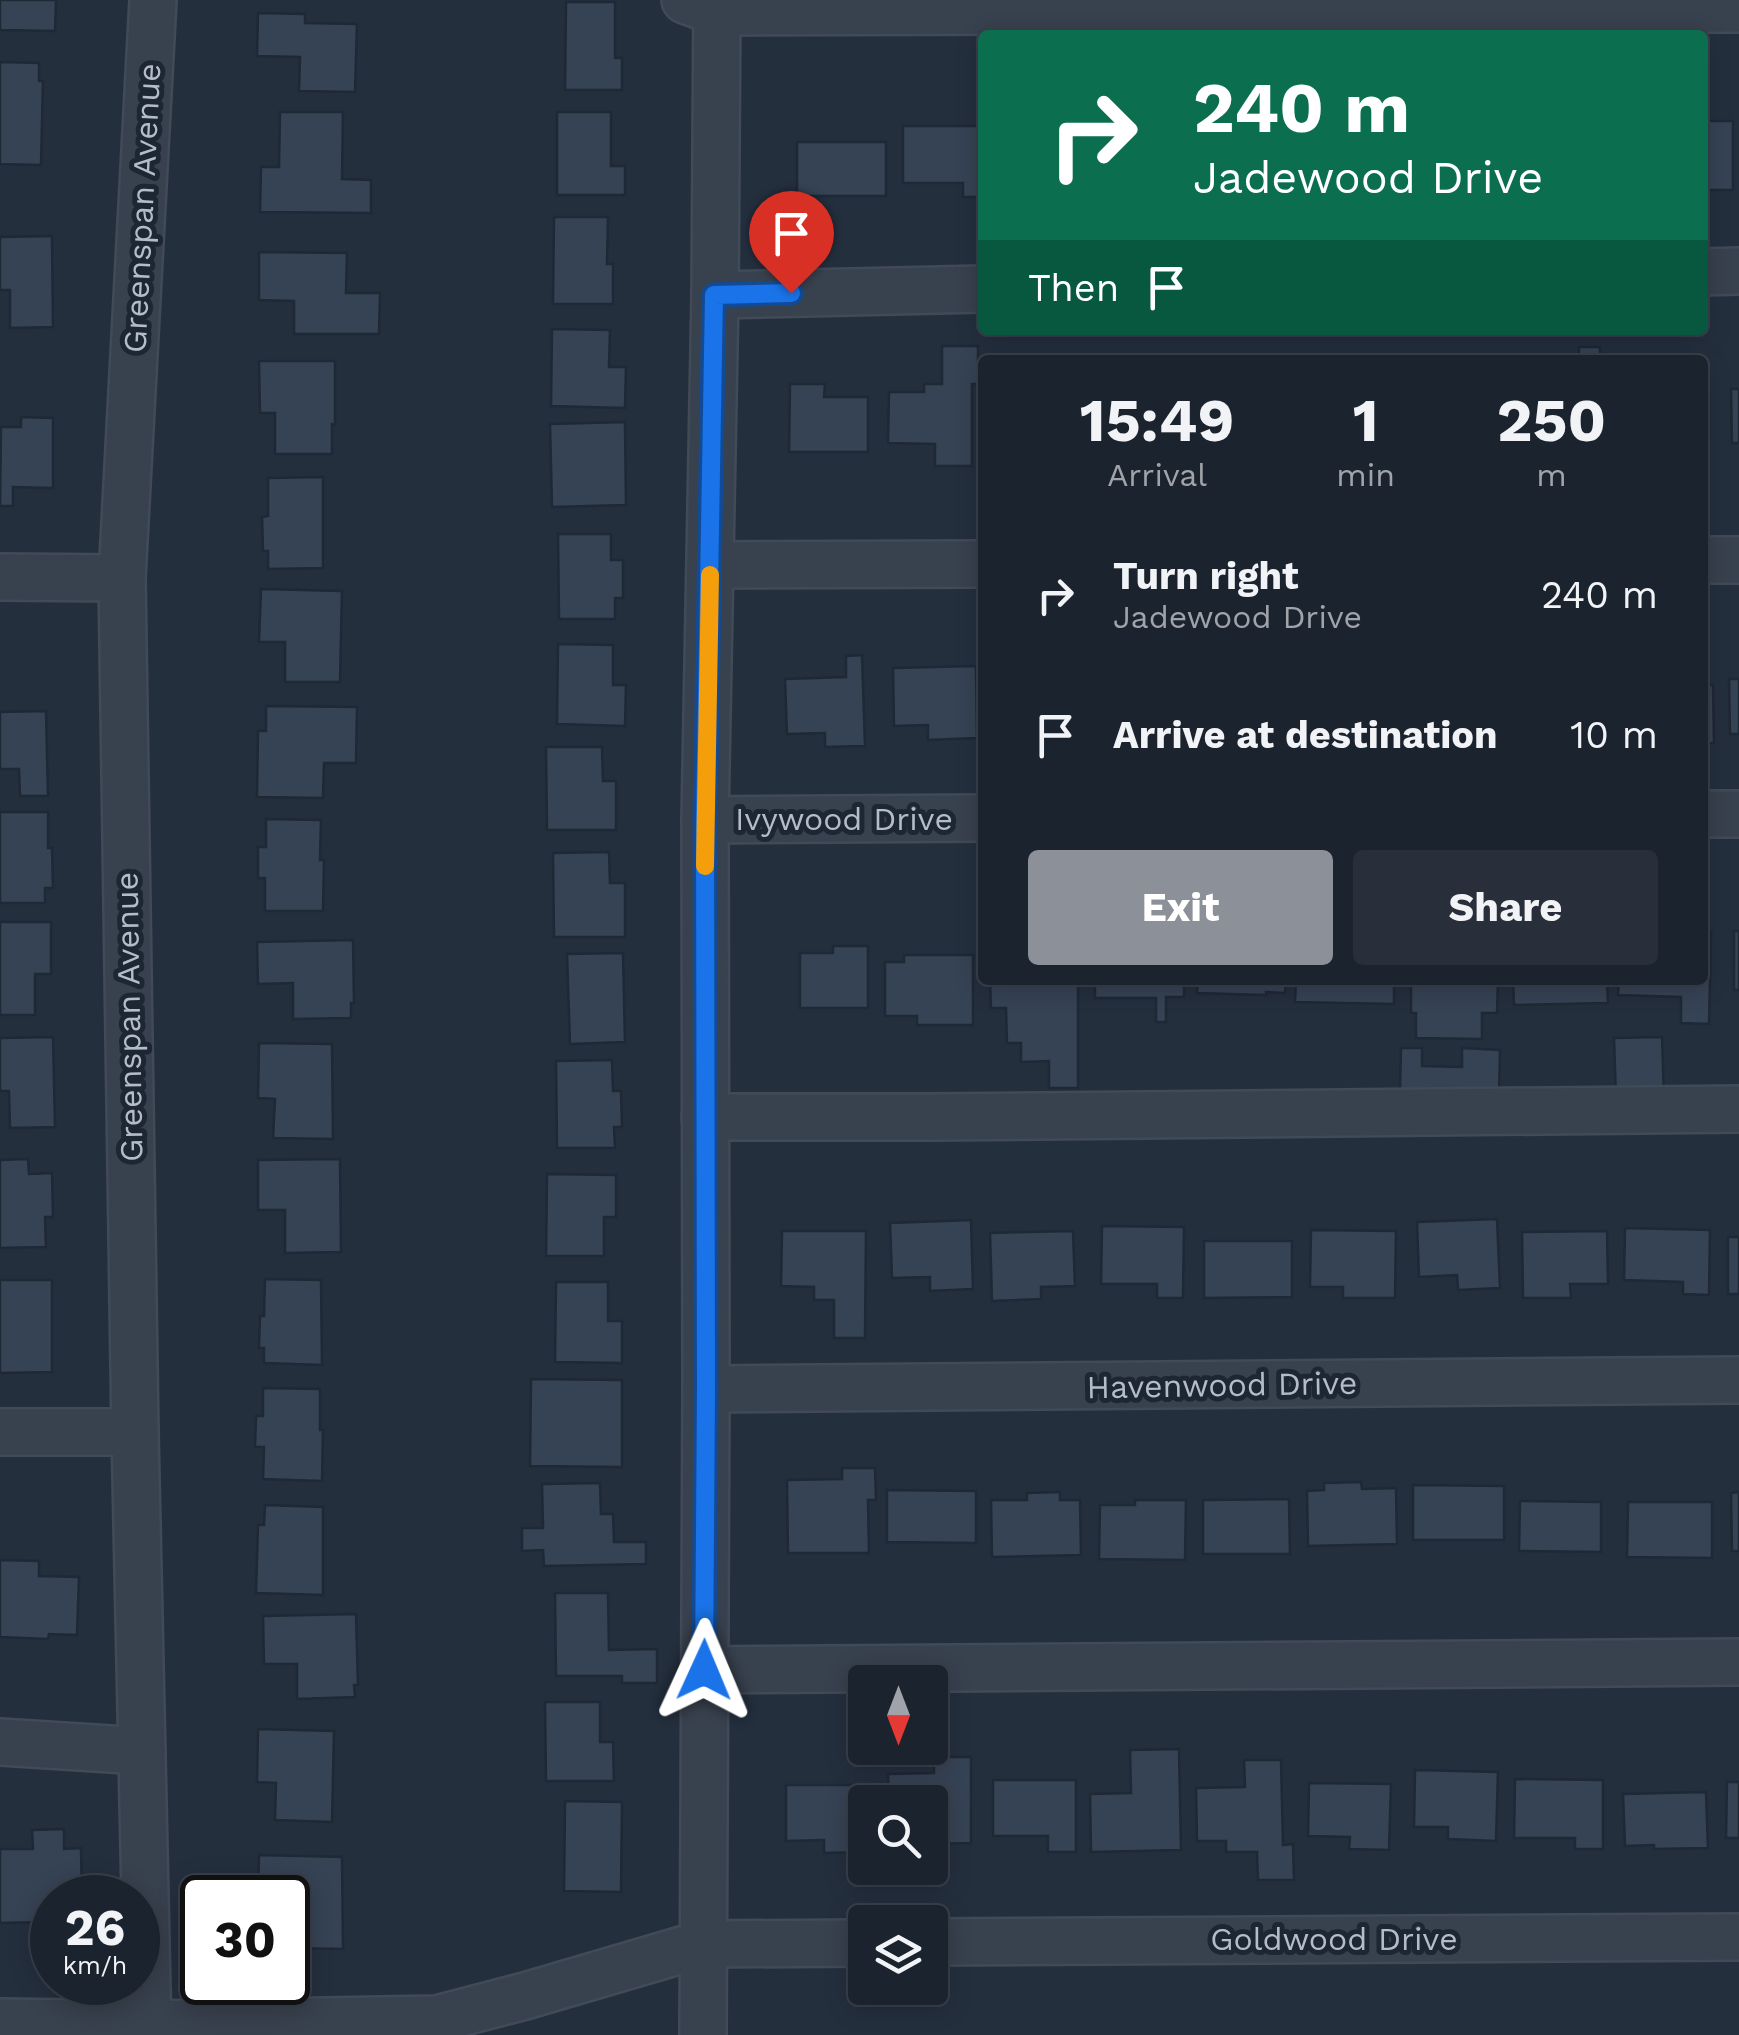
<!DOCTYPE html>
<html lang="en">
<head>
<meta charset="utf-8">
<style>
  :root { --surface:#1b232e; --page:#282f3a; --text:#f1f3f6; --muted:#a0a4aa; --line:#39404a; --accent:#8c9099 }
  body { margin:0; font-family:"Work Sans",sans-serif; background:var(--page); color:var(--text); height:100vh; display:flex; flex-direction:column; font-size:38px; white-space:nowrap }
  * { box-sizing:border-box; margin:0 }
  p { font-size:32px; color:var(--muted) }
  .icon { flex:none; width:55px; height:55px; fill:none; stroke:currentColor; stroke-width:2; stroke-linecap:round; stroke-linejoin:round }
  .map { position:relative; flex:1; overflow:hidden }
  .side { position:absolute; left:978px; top:355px; width:730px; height:630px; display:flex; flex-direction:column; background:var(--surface); border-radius:10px; box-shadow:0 5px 25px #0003,0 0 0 2px var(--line) }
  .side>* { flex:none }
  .banner { position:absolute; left:978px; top:30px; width:730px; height:305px; border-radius:10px; box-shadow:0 5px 25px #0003,0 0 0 2px var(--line); background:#0b6e4f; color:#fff; overflow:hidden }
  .needle { width:65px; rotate:180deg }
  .fabs { position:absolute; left:848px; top:1665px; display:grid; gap:20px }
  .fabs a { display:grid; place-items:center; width:100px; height:100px; border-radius:10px; background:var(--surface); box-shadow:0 5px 25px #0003,0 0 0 2px var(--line); font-size:50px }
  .speed { position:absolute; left:30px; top:1875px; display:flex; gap:20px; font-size:50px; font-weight:700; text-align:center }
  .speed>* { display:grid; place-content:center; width:130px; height:130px; border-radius:50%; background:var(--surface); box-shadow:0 5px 25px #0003,0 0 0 2px var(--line); line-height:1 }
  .speed small { font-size:25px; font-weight:400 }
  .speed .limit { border:5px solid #111; border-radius:15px; background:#fff; color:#111 }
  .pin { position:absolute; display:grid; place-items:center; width:85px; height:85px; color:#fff; margin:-102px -42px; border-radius:50% 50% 50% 0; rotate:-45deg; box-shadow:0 0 10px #0007 }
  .pin .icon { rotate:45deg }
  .me { position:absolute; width:110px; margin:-55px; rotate:1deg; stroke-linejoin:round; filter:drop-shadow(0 0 8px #0008) }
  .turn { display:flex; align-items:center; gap:35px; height:210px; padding:0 50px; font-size:45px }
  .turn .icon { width:130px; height:130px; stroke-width:2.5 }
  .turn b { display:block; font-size:70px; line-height:85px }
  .then { display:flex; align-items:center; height:95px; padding:0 50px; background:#0003; gap:20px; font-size:38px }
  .eta { display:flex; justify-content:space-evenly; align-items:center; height:170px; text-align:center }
  .eta b { font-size:60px; font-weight:700; line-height:70px }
  .button { display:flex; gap:20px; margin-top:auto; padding:20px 50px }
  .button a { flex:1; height:115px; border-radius:10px; background:var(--accent); color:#fff; font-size:40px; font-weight:700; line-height:115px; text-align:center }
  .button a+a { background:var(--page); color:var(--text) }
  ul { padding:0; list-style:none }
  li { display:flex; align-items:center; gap:30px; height:140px; padding:0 50px }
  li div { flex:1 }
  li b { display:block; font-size:38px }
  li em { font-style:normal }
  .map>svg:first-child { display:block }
</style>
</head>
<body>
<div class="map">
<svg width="1739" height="2035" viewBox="0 0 1739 2035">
  <rect width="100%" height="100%" fill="#242f3e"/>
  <g fill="#364354" stroke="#1f2835" stroke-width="2.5">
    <polygon points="0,0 56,0 55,31 0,30"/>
    <polygon points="566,2 615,2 615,58 622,58 622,90 565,90"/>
    <polygon points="258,13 305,14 305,23 357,24 355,92 299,91 300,57 257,56"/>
    <polygon points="0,62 39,63 39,81 43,81 41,165 0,164"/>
    <polygon points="280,112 343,112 342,179 371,180 371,213 260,212 261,167 279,167"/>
    <polygon points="557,112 611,112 611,166 625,166 625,195 557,195"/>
    <rect x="1702" y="121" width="31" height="69"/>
    <polygon points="903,126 982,126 982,197 963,197 963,183 903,183"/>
    <rect x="797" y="142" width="89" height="54"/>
    <polygon points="554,217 608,217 607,264 613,264 613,304 553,304"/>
    <polygon points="52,236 53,327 10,328 10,290 0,290 0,237"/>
    <polygon points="259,252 347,253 346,293 380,293 379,334 294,334 294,301 259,300"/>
    <polygon points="552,329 610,330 609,367 626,367 625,408 551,406"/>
    <polygon points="942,346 978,346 978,384 972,384 972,466 935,466 935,444 888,443 889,392 924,392 924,384 942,384"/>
    <rect x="1579" y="347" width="21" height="13"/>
    <polygon points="259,361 335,361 335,424 332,424 332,454 275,454 275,413 260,413"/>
    <polygon points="790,384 825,384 824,397 868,397 868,452 789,452"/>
    <rect x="1702" y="387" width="7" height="55"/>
    <polygon points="1731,389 1739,389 1739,443 1732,443"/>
    <polygon points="21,417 53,418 53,488 13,487 13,506 0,506 1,427 21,427"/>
    <polygon points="625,422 626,505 552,507 550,424"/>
    <polygon points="323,477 323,568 268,569 268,551 263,551 262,517 268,516 268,478"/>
    <polygon points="558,534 611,534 611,560 623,560 623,598 615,598 615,619 559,619"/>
    <polygon points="261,589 342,591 340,682 285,682 285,642 259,642"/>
    <polygon points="558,644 613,645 613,685 626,685 625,726 557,724"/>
    <polygon points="862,655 865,746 825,747 825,733 787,734 785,679 846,677 846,656"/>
    <polygon points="1702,656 1706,656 1707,685 1713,685 1714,743 1702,743"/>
    <polygon points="976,666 977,738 928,740 928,725 894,726 893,668"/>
    <polygon points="1729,679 1739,679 1739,734 1730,734"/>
    <polygon points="266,706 357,707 356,763 324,763 323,798 257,797 258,731 266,731"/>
    <polygon points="46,711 48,796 20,796 19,769 0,769 0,712"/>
    <polygon points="546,747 602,747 603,781 616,781 616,830 547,830"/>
    <polygon points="0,812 48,812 48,848 52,848 53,888 45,888 45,903 0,903"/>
    <polygon points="266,819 321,820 320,860 324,860 323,911 265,911 265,878 258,878 258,847 266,847"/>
    <polygon points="609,852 610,883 625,883 625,937 554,937 553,853"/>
    <polygon points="0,922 51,922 51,974 35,974 35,1015 0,1015"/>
    <rect x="1734" y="931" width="5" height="59"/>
    <polygon points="1702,932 1711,932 1709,1024 1681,1023 1681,997 1618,995 1619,980 1702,980"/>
    <polygon points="353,940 354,1003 351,1003 351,1018 293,1019 293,983 258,984 257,942"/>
    <polygon points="833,946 868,946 868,1008 800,1008 800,953 833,953"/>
    <polygon points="623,953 625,1042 570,1044 567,954"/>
    <polygon points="904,955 973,955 973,1025 917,1025 917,1016 885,1016 885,962 904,962"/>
    <polygon points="990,980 1078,980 1078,1088 1049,1088 1049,1061 1021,1062 1021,1043 1007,1043 1006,1008 991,1008"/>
    <polygon points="1095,980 1184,980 1184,997 1166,997 1166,1022 1156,1022 1156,998 1095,998"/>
    <polygon points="1198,980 1286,980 1285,993 1266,992 1266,995 1197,993"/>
    <polygon points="1296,980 1394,980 1394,1004 1295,1002"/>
    <polygon points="1411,980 1498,980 1497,1013 1482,1013 1482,1039 1416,1038 1416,1013 1411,1013"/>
    <polygon points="1513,980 1607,980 1608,1003 1514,1005"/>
    <polygon points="53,1037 55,1127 10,1128 9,1091 0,1091 0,1038"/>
    <polygon points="1662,1037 1664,1097 1616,1099 1614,1038"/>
    <polygon points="259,1043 332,1044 333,1139 273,1138 275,1099 258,1098"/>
    <polygon points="1401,1048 1422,1048 1422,1066 1462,1067 1462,1048 1500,1050 1499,1097 1400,1090"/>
    <polygon points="612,1060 613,1091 621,1091 622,1127 614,1127 615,1148 557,1148 556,1061"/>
    <polygon points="28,1159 29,1174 52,1173 53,1217 45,1217 46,1247 0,1248 0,1160"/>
    <polygon points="340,1159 341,1252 285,1253 285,1210 258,1210 258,1160"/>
    <polygon points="547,1174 616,1175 616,1217 604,1217 604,1256 546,1256"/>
    <polygon points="1497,1219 1500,1288 1458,1290 1457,1275 1419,1277 1417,1222"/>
    <polygon points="971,1220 973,1289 930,1291 930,1277 892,1278 890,1223"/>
    <polygon points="1102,1226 1184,1227 1183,1298 1157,1298 1157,1284 1101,1284"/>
    <polygon points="1625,1228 1710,1230 1709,1295 1683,1294 1683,1282 1624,1280"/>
    <polygon points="1311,1230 1396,1231 1395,1298 1343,1298 1343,1287 1310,1287"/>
    <polygon points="782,1231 866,1231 865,1338 834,1338 834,1300 814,1300 814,1287 781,1286"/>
    <polygon points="1073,1231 1075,1286 1041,1287 1041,1299 992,1301 990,1233"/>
    <polygon points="1607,1231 1608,1284 1570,1284 1571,1298 1523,1298 1522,1232"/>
    <rect x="1728" y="1237" width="11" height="57"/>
    <polygon points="1204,1241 1292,1241 1292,1297 1204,1298"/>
    <polygon points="265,1279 321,1280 322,1365 264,1363 264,1348 259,1348 260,1316 264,1316"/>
    <polygon points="0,1280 52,1280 52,1372 0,1373"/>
    <polygon points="556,1282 608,1282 608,1321 622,1321 622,1363 555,1362"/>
    <polygon points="531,1379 622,1380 622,1467 530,1466"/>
    <polygon points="263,1388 320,1389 320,1430 323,1430 322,1481 263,1479 264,1447 255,1447 256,1416 263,1416"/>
    <polygon points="842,1468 875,1468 876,1500 868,1500 869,1553 788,1553 787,1480 842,1479"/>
    <polygon points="1361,1482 1362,1489 1396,1488 1397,1544 1308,1546 1307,1491 1324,1490 1324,1483"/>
    <polygon points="600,1483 601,1514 613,1514 614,1542 646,1542 646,1564 544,1566 543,1550 522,1551 522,1528 543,1528 542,1484"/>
    <polygon points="1413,1485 1504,1486 1504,1540 1413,1540"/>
    <polygon points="887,1490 976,1491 976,1543 887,1542"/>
    <polygon points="1060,1492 1060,1500 1080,1500 1081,1555 992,1557 991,1500 1027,1500 1027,1493"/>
    <polygon points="1739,1492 1739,1551 1732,1551 1731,1493"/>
    <polygon points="1289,1499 1290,1554 1203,1554 1203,1500"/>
    <polygon points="1135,1500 1186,1500 1185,1560 1099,1559 1100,1505 1135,1505"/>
    <polygon points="1520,1501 1601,1502 1601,1552 1519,1551"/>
    <polygon points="1628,1502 1712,1502 1712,1558 1627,1557"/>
    <polygon points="265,1505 323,1507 323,1595 256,1593 258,1525 264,1525"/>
    <polygon points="0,1560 39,1561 39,1576 79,1577 77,1635 49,1634 48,1639 0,1637"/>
    <polygon points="555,1593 608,1593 609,1650 657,1649 657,1683 622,1683 622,1676 556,1676"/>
    <polygon points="356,1614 358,1685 354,1685 355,1697 297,1699 297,1664 264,1664 263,1616"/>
    <polygon points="545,1702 600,1702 600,1742 613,1742 614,1781 546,1781"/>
    <polygon points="258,1729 334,1731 332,1822 275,1820 276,1783 257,1782"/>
    <polygon points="1179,1749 1181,1850 1091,1852 1090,1794 1131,1793 1130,1750"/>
    <polygon points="934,1757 971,1757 971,1843 930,1844 930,1802 889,1802 888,1774 934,1773"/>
    <polygon points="1244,1760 1281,1760 1283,1845 1293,1844 1294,1880 1258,1880 1257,1852 1226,1852 1226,1841 1197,1841 1196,1788 1245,1787"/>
    <polygon points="1415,1770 1498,1772 1496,1841 1448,1839 1448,1827 1414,1827"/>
    <polygon points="1515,1779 1603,1780 1603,1849 1575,1849 1575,1838 1514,1838"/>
    <polygon points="993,1780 1076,1780 1076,1852 1048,1852 1048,1836 993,1836"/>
    <polygon points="1727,1782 1739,1782 1739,1838 1726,1838"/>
    <polygon points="1309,1783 1391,1784 1389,1850 1349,1849 1350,1837 1308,1836"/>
    <polygon points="786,1785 864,1785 865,1852 824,1853 824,1840 786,1841"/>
    <polygon points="1706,1792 1708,1848 1654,1849 1654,1845 1625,1846 1623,1794"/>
    <polygon points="565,1801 622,1802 621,1892 564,1891"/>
    <polygon points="64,1829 64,1849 81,1848 82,1898 52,1898 52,1907 39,1908 40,1922 0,1923 0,1849 33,1849 32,1830"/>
    <polygon points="259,1855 342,1857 343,1949 288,1948 288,1898 258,1898"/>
  </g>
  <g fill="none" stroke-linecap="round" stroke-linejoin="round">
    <defs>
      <g id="minor">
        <polyline points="685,0 717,12 1739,9"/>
        <polyline points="1702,272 1739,271"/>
        <polyline points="715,295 982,289"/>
        <polyline points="1702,560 1739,560"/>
        <polyline points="710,565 982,564"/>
        <polyline points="0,577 122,578"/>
        <polyline points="1702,814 1739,814"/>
        <polyline points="705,820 982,818"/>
        <polyline points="705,1117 933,1117 1739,1109"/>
        <polyline points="706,1389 1739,1380"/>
        <polyline points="0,1432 135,1432"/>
        <polyline points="704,1670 1739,1662"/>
        <polyline points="0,1742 142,1751"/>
        <polyline points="930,1942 1739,1937"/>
        <polyline points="0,2022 148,2024 437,2019 525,1996 702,1944 865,1943"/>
        <polyline points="148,2035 135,1432 122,578 153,0"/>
        <polyline points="703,2035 706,1389 705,820 715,295 717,0"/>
      </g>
    </defs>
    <use href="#minor" stroke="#414a57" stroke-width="50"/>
    <use href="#minor" stroke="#38414e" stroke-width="45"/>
  </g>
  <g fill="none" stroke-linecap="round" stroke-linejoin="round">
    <defs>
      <polyline id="route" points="704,1670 706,1390 705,820 714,295 791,293"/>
    </defs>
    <use href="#route" stroke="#114b97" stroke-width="25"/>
    <use href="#route" stroke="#1a73e8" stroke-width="18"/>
    <polyline stroke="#f59e0b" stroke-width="18" points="705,866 710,575"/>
  </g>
  <g text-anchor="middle" stroke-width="10" stroke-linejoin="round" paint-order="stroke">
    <g font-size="32" fill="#b4bcc9" stroke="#1d2633">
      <text transform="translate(142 208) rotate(-87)" y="11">Greenspan Avenue</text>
      <text x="844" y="830">Ivywood Drive</text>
      <text transform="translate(129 1017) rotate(-91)" y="11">Greenspan Avenue</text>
      <text transform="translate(1222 1385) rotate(-1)" y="11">Havenwood Drive</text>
      <text x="1334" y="1950">Goldwood Drive</text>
    </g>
  </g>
</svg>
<div class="fabs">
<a><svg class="needle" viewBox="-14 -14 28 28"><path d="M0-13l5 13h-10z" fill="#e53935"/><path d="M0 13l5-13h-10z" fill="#a0a4aa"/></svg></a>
<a><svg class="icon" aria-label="search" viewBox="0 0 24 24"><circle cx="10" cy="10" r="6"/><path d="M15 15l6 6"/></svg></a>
<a><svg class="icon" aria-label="layers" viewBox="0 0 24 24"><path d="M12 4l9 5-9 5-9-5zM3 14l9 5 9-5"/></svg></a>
</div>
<div class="speed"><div>26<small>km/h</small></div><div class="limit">30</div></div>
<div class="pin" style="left:791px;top:293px;background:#d93025"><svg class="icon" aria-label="arrive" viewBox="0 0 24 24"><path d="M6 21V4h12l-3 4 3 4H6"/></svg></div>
<svg class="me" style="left:704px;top:1670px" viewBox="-20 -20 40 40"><path d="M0-17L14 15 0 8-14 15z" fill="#1a73e8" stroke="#fff" stroke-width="4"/></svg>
<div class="banner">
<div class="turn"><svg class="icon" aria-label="right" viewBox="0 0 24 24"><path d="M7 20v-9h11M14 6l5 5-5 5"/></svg><div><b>240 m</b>Jadewood Drive</div></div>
<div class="then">Then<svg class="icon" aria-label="arrive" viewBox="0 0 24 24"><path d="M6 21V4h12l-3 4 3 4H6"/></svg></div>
</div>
<section class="side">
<div class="eta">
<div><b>15:49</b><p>Arrival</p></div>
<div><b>1</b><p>min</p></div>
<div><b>250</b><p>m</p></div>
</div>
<ul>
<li><svg class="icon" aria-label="right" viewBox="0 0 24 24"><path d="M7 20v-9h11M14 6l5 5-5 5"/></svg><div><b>Turn right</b><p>Jadewood Drive</p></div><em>240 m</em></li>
<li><svg class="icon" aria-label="arrive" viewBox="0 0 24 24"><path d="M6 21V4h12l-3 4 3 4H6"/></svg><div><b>Arrive at destination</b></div><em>10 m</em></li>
</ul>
<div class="button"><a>Exit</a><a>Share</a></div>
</section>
</div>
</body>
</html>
